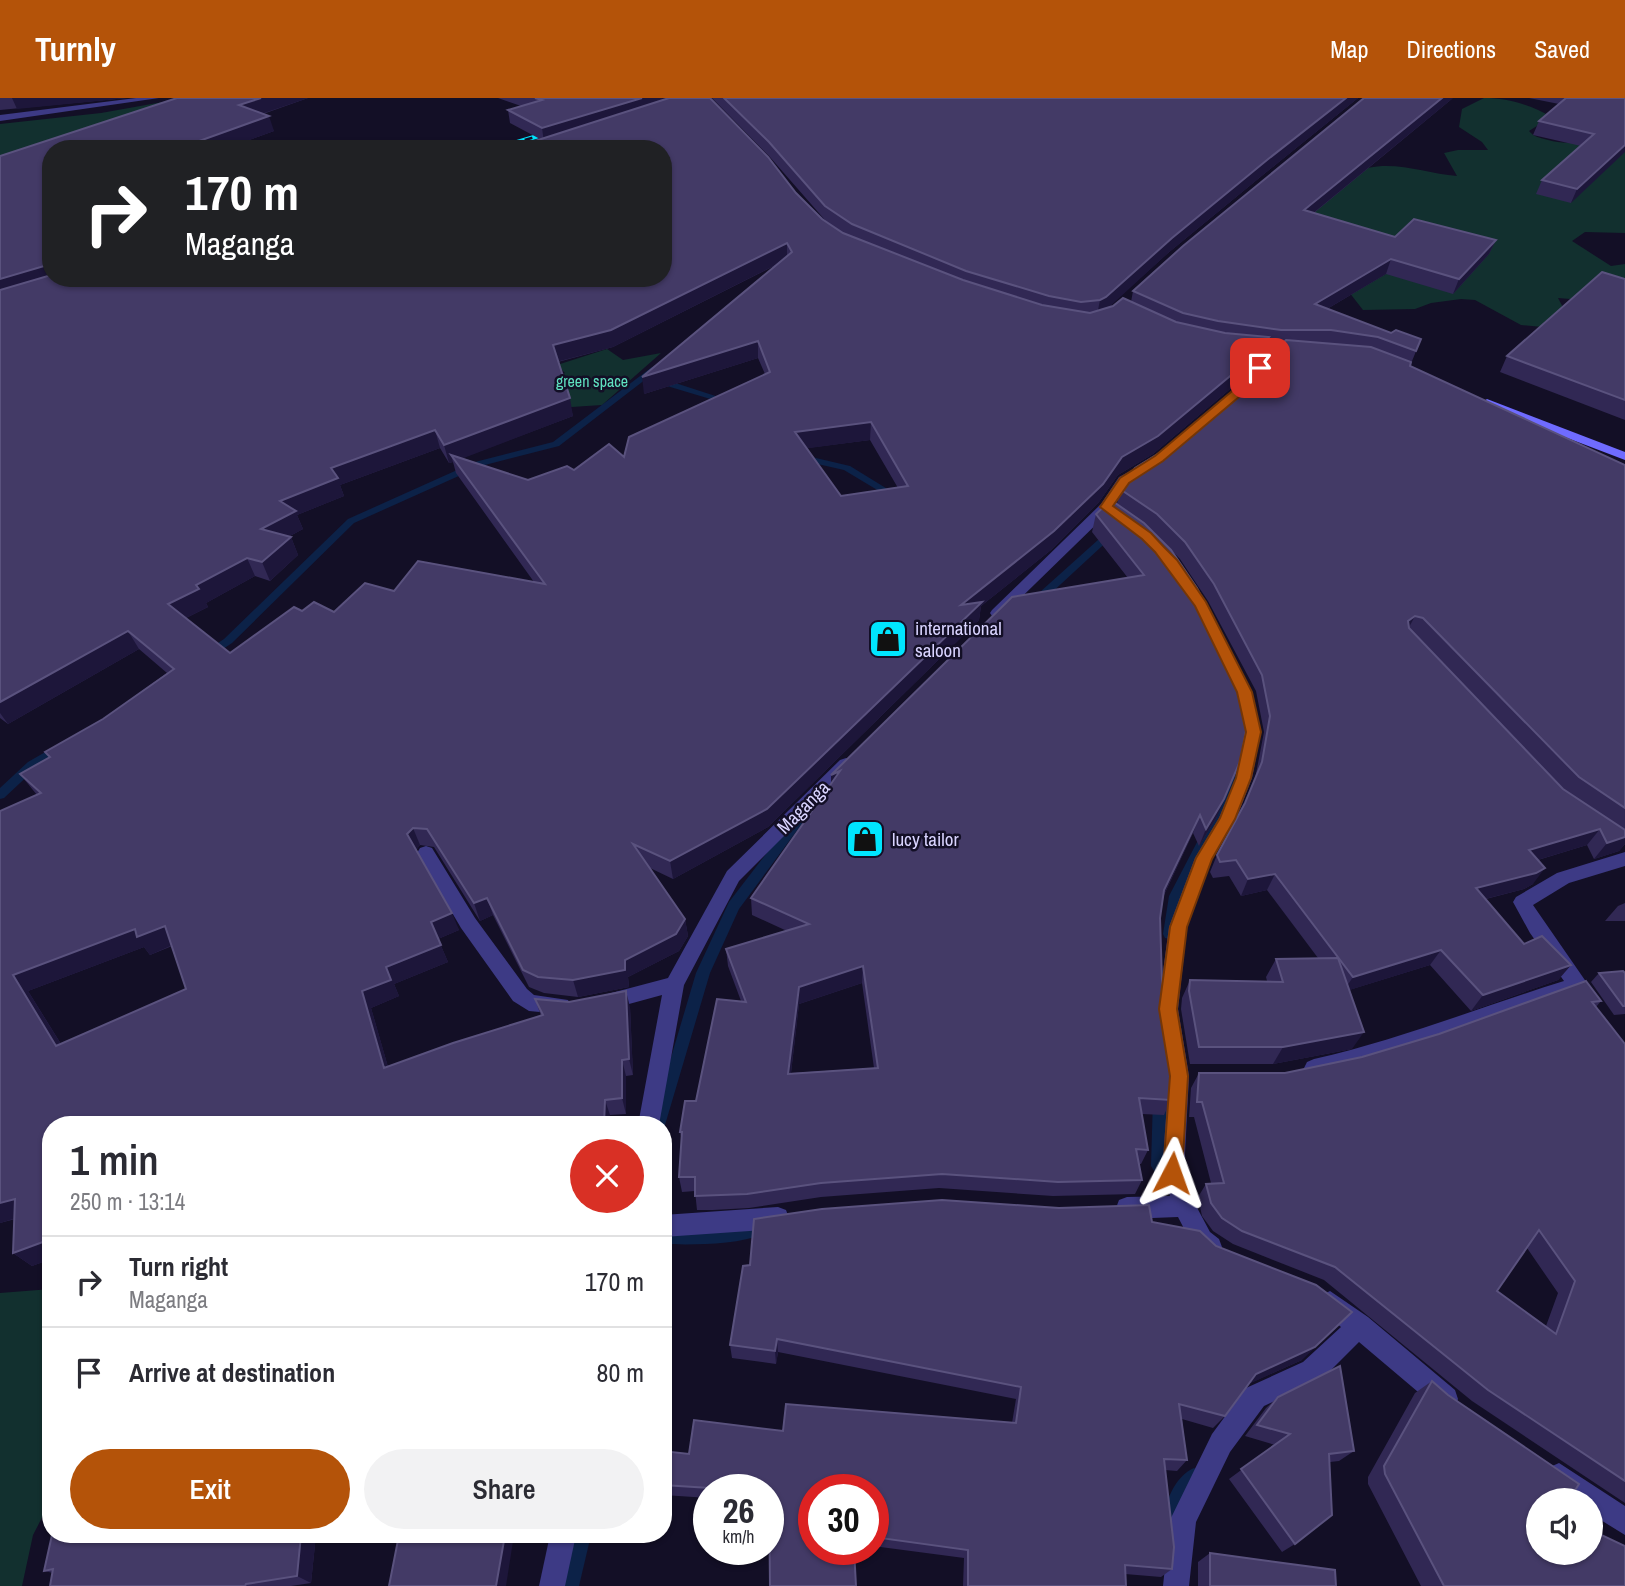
<!DOCTYPE html>
<html lang="en">
<head>
<meta charset="utf-8">
<style>
  :root { --surface:#fff; --page:#f2f2f3; --text:#2b2b33; --muted:#7c7c81; --line:#e1e1e2; --accent:#b45309 }
  body { margin:0; font-family:"Archivo Narrow",sans-serif; background:var(--page); color:var(--text); height:100vh; display:flex; flex-direction:column; font-size:26px; white-space:nowrap }
  * { box-sizing:border-box; margin:0 }
  p { font-size:23px; color:var(--muted) }
  .icon { flex:none; width:38px; height:38px; fill:none; stroke:currentColor; stroke-width:2; stroke-linecap:round; stroke-linejoin:round }
  .map { position:relative; flex:1; overflow:hidden }
  .sheet { position:absolute; left:42px; top:1018px; width:630px; height:427px; display:flex; flex-direction:column; background:var(--surface); border-radius:28px; box-shadow:0 2px 5px #0004 }
  .sheet>* { flex:none }
  .top-card { position:absolute; left:42px; top:42px; width:630px; height:147px; border-radius:28px; box-shadow:0 2px 5px #0004; background:#202124; color:#fff; overflow:hidden }
  .buttons { position:absolute; left:1526px; top:1390px; display:grid; gap:14px }
  .buttons a { display:grid; place-items:center; width:77px; height:77px; border-radius:50%; background:var(--surface); box-shadow:0 2px 5px #0004; font-size:35px }
  .speed { position:absolute; left:693px; top:1376px; display:flex; gap:14px; font-size:35px; font-weight:700; text-align:center }
  .speed>* { display:grid; place-content:center; width:91px; height:91px; border-radius:50%; background:var(--surface); box-shadow:0 2px 5px #0004; line-height:1 }
  .speed small { font-size:18px; font-weight:400 }
  .speed .limit { border:10px solid #d22; background:#fff; color:#111 }
  .pin { position:absolute; display:grid; place-items:center; width:60px; height:60px; color:#fff; margin:-30px; border-radius:14px; box-shadow:0 4px 10px #0006 }
  .me { position:absolute; width:77px; margin:-38px; rotate:4deg; stroke-linejoin:round; filter:drop-shadow(0 0 5px #0008) }
  .turn { display:flex; align-items:center; gap:24px; height:147px; padding:0 28px; font-size:32px }
  .turn .icon { width:91px; height:91px; stroke-width:2.5 }
  .turn b { display:block; font-size:49px; line-height:60px }
  .round { display:grid; place-items:center; flex:none; width:74px; height:74px; border-radius:37px; background:var(--page) }
  .summary { display:flex; align-items:center; justify-content:space-between; height:119px; padding:0 28px }
  h1 { font-size:42px; font-weight:600; line-height:52px }
  .action { display:flex; gap:14px; margin-top:auto; padding:14px 28px }
  .action a { flex:1; height:80px; border-radius:42px; background:var(--accent); color:#fff; font-size:28px; font-weight:600; line-height:80px; text-align:center }
  .action a+a { background:var(--page); color:var(--text) }
  ul { padding:0; list-style:none }
  li { display:flex; align-items:center; gap:21px; height:91px; padding:0 28px; border-top:2px solid var(--line) }
  li div { flex:1 }
  li b { display:block; font-size:26px }
  li em { font-style:normal }
  header { display:flex; align-items:center; gap:42px; box-sizing:border-box; height:98px; padding:0 35px; background:var(--accent); color:#fff }
  header strong { font-size:33px }
  nav { display:flex; gap:38px; margin-inline-start:auto; font-size:24px }
  .map>svg:first-child { display:block }
</style>
</head>
<body>
<header>
<strong>Turnly</strong>
<nav><a>Map</a><a>Directions</a><a>Saved</a></nav>
</header>
<div class="map">
<svg width="1625" height="1488" viewBox="0 0 1625 1488">
  <rect width="100%" height="100%" fill="#130f26"/>
  <g fill="#12302f">
    <polygon points="185,0 0,65 0,26 101,15"/>
    <path d="M1484,0C1507,0 1532,7 1551,19L1529,33C1534,39 1540,40 1548,42C1580,51 1597,36 1625,22V135L1585,134L1572,143L1611,168L1625,166V208L1608,204L1558,200L1566,215L1543,229L1521,227L1475,202L1461,201L1431,205L1415,211L1363,212L1349,194L1248,111C1289,97 1339,71 1382,68C1408,67 1432,76 1457,78L1444,55L1458,52H1488L1482,44L1459,29L1462,11Z"/>
    <polygon points="607,251 623,262 661,255 602,307 556,310 547,285 565,275 557,267"/>
    <polygon points="51,1191 51,1402 33,1437 22,1488 0,1488 0,1195"/>
  </g>
  <g fill="none" stroke-linecap="round" stroke-linejoin="round">
    <g fill="#0c2248" fill-rule="evenodd">
      <polygon points="652,269 659,271 559,348 481,368 354,425 232,545 214,557 206,557 205,555 206,553 224,541 348,421 475,364 553,344"/>
      <polygon points="657,281 663,281 734,304 727,306 657,285"/>
      <polygon points="803,357 850,368 902,400 897,403 894,402 844,372 800,362 799,360"/>
      <polygon points="1111,432 1116,435 1114,437 1048,498 1039,503 1031,503 1031,499 1040,494 1108,433"/>
      <polygon points="61,645 65,646 67,649 65,652 36,670 4,700 0,701 0,690 28,664"/>
      <polygon points="1238,673 1244,677 1181,798 1177,836 1175,840 1170,841 1165,840 1163,836 1169,798 1232,677"/>
      <polygon points="800,715 804,717 806,720 804,723 739,811 710,875 665,1027 663,1032 663,1027 651,1027 696,875 729,804 796,717"/>
      <polygon points="1160,993 1165,995 1167,1000 1167,1068 1164,1073 1159,1075 1154,1073 1151,1068 1153,1000 1155,995"/>
      <path d="M761,1122L767,1125L769,1130L767,1135C738,1147 694,1147 663,1146L664,1131L737,1127Z"/>
      <path d="M1194,1370L1200,1373L1203,1379L1184,1407L1183,1428L1180,1434L1174,1437L1168,1434C1159,1413 1173,1379 1194,1370Z"/>
      <polygon points="573,1437 591,1437 579,1488 561,1488"/>
    </g>
    <g fill="#3d3a85" fill-rule="evenodd">
      <polygon points="136,0 159,0 0,23 0,17"/>
      <polygon points="1272,251 1282,253 1245,294 1237,294 1237,288"/>
      <polygon points="1146,365 1152,369 1151,372 1129,385 1111,412 1002,518 992,518 990,515 992,512 1101,406 1119,379"/>
      <polygon points="1244,589 1252,594 1261,634 1252,680 1236,721 1212,761 1187,829 1178,911 1189,978 1184,1075 1194,1104 1210,1134 1219,1141 1222,1149 1219,1157 1211,1160 1194,1150 1178,1119 1127,1121 1119,1118 1116,1110 1119,1102 1127,1099 1170,1098 1162,1075 1169,978 1158,911 1169,829 1195,760 1219,720 1236,680 1245,634 1236,594"/>
      <polygon points="846,660 852,662 854,666 852,670 739,783 684,887 659,1027 638,1027 662,897 607,912 600,910 597,904 600,898 668,880 727,773 840,662"/>
      <polygon points="426,748 432,750 475,820 527,891 534,897 568,902 571,908 568,914 561,916 529,913 513,903 461,830 420,760 417,755 420,750"/>
      <path d="M1625,754V768L1569,785L1533,807L1589,888L1592,894L1589,900L1582,902L1573,896C1487,924 1402,959 1314,979L1307,976L1304,970L1307,964L1314,961C1399,942 1480,909 1564,883L1530,835L1513,804L1516,799L1557,775Z"/>
      <polygon points="778,1109 786,1112 789,1120 786,1128 778,1131 663,1139 663,1117"/>
      <polygon points="1330,1193 1368,1219 1455,1292 1458,1301 1455,1310 1446,1313 1437,1310 1359,1244 1321,1282 1264,1308 1230,1354 1196,1424 1189,1488 1163,1488 1170,1422 1212,1336 1246,1290 1303,1264 1341,1229 1322,1213 1318,1205 1322,1197"/>
      <path d="M1559,1365L1625,1408V1437L1591,1416V1402C1572,1402 1554,1397 1546,1378L1550,1369Z"/>
      <polygon points="550,1437 576,1437 565,1488 539,1488"/>
    </g>
    <g fill="#6f6bff" fill-rule="evenodd">
      <polygon points="1244,246 1299,251 1305,254 1299,257 1240,251 1238,249"/>
      <polygon points="1487,301 1625,354 1625,362 1483,308 1481,305"/>
    </g>
    <defs>
      <polyline id="rail" points="494,51 555,33"/>
    </defs>
    <use href="#rail" stroke="#00e5ff" stroke-width="4.5"/>
    <use href="#rail" stroke="#130f26" stroke-width="2.5" stroke-dasharray="8" stroke-linecap="butt"/>
  </g>
  <g fill="#312854" fill-rule="evenodd">
    <polygon points="0,0 127,0 0,12"/>
    <path d="M177,0H308L263,16L274,33L225,51H51V180H663L540,41L510,25L508,12L521,8L498,0H710L796,95L825,122L769,58L712,0H1358L1264,76L1168,155L1107,210L1131,204L1133,193L1453,0L1314,115L1395,139L1496,142L1489,156L1453,196L1386,176L1327,211L1391,235L1421,241L1410,268L1625,367V746L1619,753L1594,761L1587,747L1538,762L1533,786L1524,791L1486,801L1524,846L1571,867L1558,882L1471,913L1430,867L1349,892L1352,951L1273,966H1190L1181,911L1182,900L1190,882L1267,883L1266,879L1276,861L1318,860L1267,792L1241,798L1229,778L1213,780L1210,774L1217,757L1244,709L1255,681L1264,634L1256,593L1208,503L1180,461L1153,433L1217,719L1199,748L1193,735L1164,797L1160,820L1162,883L1171,1002L1164,1017L1142,1016L1148,1052L1141,1066H1139L1142,1082L1135,1096L1053,1098L939,1090L821,1099L749,1110L713,1112H697L695,1093L682,1094L679,1079L682,1043L680,1034L696,1003L741,903L728,868L726,851L787,833L752,817L751,800L831,685V677L1128,480L1092,434L1096,416L1117,406L1120,391L1259,273L1281,247L1267,246L1264,256L1242,281L1153,356L1118,377L1099,404L1051,452L981,508L979,522L768,729L673,781L650,770L685,821L688,838L679,853L628,879L629,889L578,899L544,895L529,889L493,817L480,823L434,749L420,747L416,752L459,832L438,841L448,864L394,886L399,898L371,910L388,969L541,918L535,901L630,909L633,977L626,978V1016L610,1017L51,1027V1161L32,1168L13,1155L15,1121L0,1125V713L37,697L20,676L49,659L45,654L103,621L167,575L139,551L8,626L0,620V58ZM778,166L644,296L758,260L765,276L624,359L574,372L528,382L462,360L573,318L558,264L613,249ZM870,342L898,390L841,398L807,350ZM440,350L449,365L453,364L456,375L534,484L394,493L334,514L302,513L230,555L186,520L208,509L206,505L255,478L270,483L298,457L291,439L290,438L303,431L297,417L344,398L340,387ZM172,848L186,891L61,946L28,893L144,849L150,857ZM862,885L874,970L791,975L799,906Z"/>
    <polygon points="1529,0 1625,0 1571,105 1536,96 1542,82 1581,48 1533,37 1539,23 1559,6"/>
    <polygon points="1625,181 1625,322 1500,274 1507,258"/>
    <polygon points="1625,805 1625,823 1605,823 1618,808"/>
    <polygon points="1599,875 1625,875 1625,916 1614,917 1591,884"/>
    <path d="M1586,883L1601,903L1596,909L1625,946V1405L1472,1303L1324,1182L1233,1146L1213,1133L1202,1118L1198,1099L1206,1086L1211,1085L1194,1019H1189L1191,990L1199,975H1285L1362,959L1439,936ZM1527,1150L1558,1195L1546,1228L1497,1193Z"/>
    <polygon points="1152,1124 1302,1262 1248,1286 1225,1318 1213,1330 1182,1321 1187,1362 1177,1373 1165,1372 1172,1471 1161,1479 1125,1476 1126,1488 963,1488 964,1460 873,1448 873,1391 769,1404 768,1404 768,1391 709,1391 709,1400 663,1397 663,1353 689,1356 783,1333 1012,1325 1016,1301 778,1254 776,1266 732,1260 730,1247"/>
    <polygon points="1432,1283 1538,1454 1625,1488 1421,1488 1368,1386 1368,1379 1415,1295"/>
    <polygon points="1278,1299 1354,1353 1339,1363 1330,1364 1295,1446 1282,1454 1229,1381 1275,1347 1245,1338 1266,1310"/>
    <polygon points="52,1437 316,1437 311,1485 291,1488 50,1488 53,1475 44,1473"/>
    <polygon points="1210,1455 1336,1488 1198,1488 1198,1464"/>
  </g>
  <g fill="#1d163a">
    <polygon points="12,0 127,0 17,11"/>
    <polygon points="261,0 308,0 244,22 239,7"/>
    <polygon points="642,0 685,0 544,44 542,30"/>
    <polygon points="1346,0 1358,0 1264,76 1168,155 1104,214 1097,217 1100,202 1172,140 1267,62"/>
    <polygon points="1442,0 1453,0 1300,126 1304,112"/>
    <polygon points="269,18 274,33 225,51 177,51"/>
    <polygon points="1625,47 1625,54 1571,105 1577,91"/>
    <polygon points="1496,142 1489,156 1453,196 1459,181"/>
    <polygon points="787,145 787,161 613,249 556,264 553,247"/>
    <polygon points="1391,161 1386,176 1310,221 1315,206"/>
    <polygon points="51,166 51,180 0,200 0,181"/>
    <polygon points="1269,239 1264,256 1242,281 1153,356 1118,377 1099,404 1051,452 981,508 979,522 768,729 673,781 670,763 961,507 1122,359"/>
    <polygon points="758,243 758,260 644,296 642,279"/>
    <polygon points="570,300 573,318 456,363 451,357 453,364 449,365 444,347"/>
    <polygon points="871,324 870,342 795,352 795,334"/>
    <polygon points="435,332 440,350 340,387 344,398 297,417 303,431 269,449 261,431 280,403 331,370"/>
    <polygon points="291,439 298,457 270,483 262,464"/>
    <polygon points="247,460 255,478 206,505 208,509 178,524 168,506 196,487"/>
    <polygon points="1415,518 1406,535 1408,523"/>
    <polygon points="128,533 139,551 8,626 0,615 0,604"/>
    <polygon points="1241,661 1217,719 1199,748 1206,731"/>
    <polygon points="840,673 831,695 831,677"/>
    <polygon points="1200,717 1193,735 1158,809 1164,792"/>
    <polygon points="413,730 420,747 415,754 407,736"/>
    <polygon points="1600,731 1587,747 1517,768 1529,752"/>
    <polygon points="1625,739 1625,746 1619,753 1594,761 1607,745"/>
    <polygon points="1545,770 1533,786 1524,791 1465,806 1476,790"/>
    <polygon points="1275,776 1267,792 1241,798 1248,781"/>
    <polygon points="487,800 493,817 480,823 474,805"/>
    <polygon points="452,815 459,832 438,841 448,864 394,886 399,898 371,910 393,986 384,970 362,893 431,824"/>
    <polygon points="685,821 688,838 679,853 628,879 629,889 578,899 573,882 625,862"/>
    <polygon points="165,828 177,845 150,857 144,849 28,893 72,964 56,948 13,877 135,831"/>
    <polygon points="1441,852 1430,867 1343,894 1353,879"/>
    <polygon points="1571,867 1558,882 1471,913 1483,897"/>
    <polygon points="863,868 862,885 799,906 789,991 788,976 799,889"/>
    <polygon points="626,893 630,909 633,977 629,961"/>
    <polygon points="1364,934 1352,951 1273,966 1283,949"/>
    <polygon points="622,962 626,978 626,1016 622,1000"/>
    <polygon points="605,1002 610,1017 609,1027 604,1027"/>
    <polygon points="15,1101 33,1115 0,1125 0,1105"/>
    <polygon points="51,1141 51,1161 32,1168 13,1155"/>
    <polygon points="1352,1214 1302,1262 1244,1288 1256,1276"/>
    <polygon points="777,1241 778,1254 776,1266 775,1253"/>
    <polygon points="301,1437 316,1437 311,1485 297,1478"/>
    <polygon points="505,1437 514,1437 506,1488 496,1488"/>
  </g>
  <g fill="#433a66" stroke="#5a527e" stroke-width="2" fill-rule="evenodd">
    <polygon points="177,0 261,0 239,7 269,18 177,51 51,51 51,166 0,181 0,58"/>
    <polygon points="535,0 642,0 542,30 508,12 542,2"/>
    <path d="M669,0H710L768,59L796,95L822,121L843,135L963,182L1042,207L1090,215L1113,208L1123,200L1176,224L1225,235L1269,239L1247,264L1158,338L1122,359L1103,386L1054,433L961,507L982,504L767,711L670,763L633,746L685,821L676,836L625,862V872L573,882L538,879L523,872L487,800L474,805L427,731L413,730L407,736L452,815L431,824L441,847L386,869L391,882L362,893L384,970L453,945L543,917L535,901L569,904L626,893L629,961L622,962V1000L605,1002L604,1027H51V1141L13,1155L15,1101L0,1105V713L41,695L20,676L50,659L45,654L103,621L174,571L128,533L0,604V192L51,177V180H663V51H510ZM787,145L792,154L642,279L758,243L770,274L629,339L624,359L609,346L574,372L567,368L528,382L451,357L545,486L418,463L394,493L365,485L334,514L314,504L302,513L294,509L230,555L168,506L199,491L196,487L247,460L262,464L291,439L261,431L296,413L280,403L338,380L331,370L435,332L444,347L570,300L553,247L611,232ZM871,324L908,388L841,398L795,334ZM165,828L186,891L56,948L13,877L135,831L137,839Z"/>
    <polygon points="724,0 1346,0 1267,62 1172,140 1106,199 1100,202 1081,204 1049,198 966,173 852,126 825,108 769,44"/>
    <polygon points="1364,0 1442,0 1304,112 1395,139 1414,121 1496,142 1459,181 1391,161 1315,206 1391,235 1396,232 1421,241 1416,253 1378,239 1331,232 1281,232 1218,223 1183,215 1133,193 1183,148"/>
    <polygon points="1566,0 1625,0 1625,47 1577,91 1542,82 1594,36 1539,23"/>
    <polygon points="1602,174 1625,181 1625,302 1507,258"/>
    <polygon points="1286,242 1371,249 1411,264 1410,268 1625,367 1625,710 1579,679 1423,520 1415,518 1408,523 1409,530 1563,691 1625,732 1625,739 1607,745 1600,731 1529,752 1545,770 1536,775 1476,790 1524,846 1542,838 1571,867 1483,897 1441,852 1353,879 1275,776 1248,781 1236,762 1220,764 1217,757 1245,705 1262,664 1270,618 1262,577 1214,486 1185,444 1157,416 1120,391 1135,370 1169,349 1259,273"/>
    <path d="M1111,402L1144,425L1171,452L1197,490L1241,577L1249,616L1241,661L1224,701L1206,731L1200,717L1164,792L1160,820L1162,883L1174,962L1171,1002L1139,1000L1148,1052L1136,1051L1142,1082L1058,1084L942,1076L821,1085L747,1096L695,1098V1079H679L682,1034H680L685,1003H696L717,901L746,904L726,851L809,826L751,800L840,673L831,677L1012,499L1144,477L1096,416ZM863,868L878,970L788,976L799,889Z"/>
    <polygon points="1338,860 1364,934 1283,949 1199,949 1189,893 1190,882 1283,884 1276,861"/>
    <polygon points="1623,873 1625,875 1625,908 1623,908 1599,875"/>
    <path d="M1586,883L1601,903L1592,904L1625,946V1383L1488,1292L1335,1169L1242,1133L1222,1120L1211,1105L1206,1086L1224,1085L1202,1004H1197L1199,975H1285L1362,959L1439,936ZM1539,1132L1575,1183L1556,1236L1497,1193Z"/>
    <polygon points="942,1102 1059,1110 1149,1107 1152,1124 1200,1133 1216,1148 1316,1187 1352,1214 1315,1249 1256,1276 1225,1318 1179,1306 1187,1362 1164,1361 1174,1449 1172,1471 1125,1467 1126,1488 968,1488 968,1452 873,1439 873,1391 814,1391 814,1451 854,1451 856,1488 770,1488 769,1394 768,1394 768,1391 726,1391 663,1387 663,1353 689,1356 694,1322 783,1333 786,1306 1016,1325 1021,1289 777,1241 775,1253 730,1247 743,1168 750,1167 754,1121 822,1111"/>
    <polygon points="1340,1268 1354,1353 1329,1356 1332,1417 1295,1446 1241,1371 1290,1336 1257,1327 1278,1299"/>
    <polygon points="1432,1283 1448,1297 1579,1386 1569,1402 1538,1402 1538,1454 1591,1454 1591,1432 1625,1448 1625,1488 1444,1488 1385,1376 1384,1368"/>
    <polygon points="52,1437 301,1437 297,1478 246,1486 245,1488 50,1488 53,1471 44,1473"/>
    <polygon points="399,1437 505,1437 496,1488 389,1488"/>
    <polygon points="1210,1455 1335,1472 1336,1488 1210,1488"/>
  </g>
  <polygon fill="#b45309" stroke="#753606" stroke-width="2" points="1256,268 1265,270 1252,288 1163,363 1129,385 1113,408 1151,435 1164,449 1177,462 1206,504 1252,594 1261,634 1251,680 1235,721 1212,761 1187,829 1177,911 1188,978 1182,1075 1179,1082 1172,1085 1166,1082 1163,1075 1170,978 1159,911 1170,829 1196,760 1220,720 1236,680 1246,634 1237,594 1195,508 1155,454 1142,441 1100,409 1120,380 1155,358 1244,283"/>
  <defs>
    <symbol id="shop-square" viewBox="-11 -11 22 22"><rect x="-9" y="-9" width="18" height="18" rx="4" fill="#00e5ff" stroke="#130f26"/><path d="M-5-2.5h2.3a2.7 3.5 0 0 1 5.4 0H5L5.5 6h-11ZM-1.5-2.5h3a1.5 2.3 0 0 0-3 0Z" fill="#111"/></symbol>
  </defs>
  <g fill-rule="evenodd">
    <use href="#shop-square" x="866" y="519" width="44" height="44"/>
    <use href="#shop-square" x="843" y="719" width="44" height="44"/>
  </g>
  <g text-anchor="middle" stroke-width="5" stroke-linejoin="round" paint-order="stroke">
    <g font-size="16" fill="#5fe0c0" stroke="#130f26">
      <text x="592" y="289">green space</text>
    </g>
    <g font-size="19" fill="#d9d4ff" stroke="#130f26" text-anchor="start">
      <text x="915" y="537">international<tspan x="915" dy="22">saloon</tspan></text>
      <text x="892" y="748">lucy tailor</text>
    </g>
    <g font-size="19" fill="#d9d4ff" stroke="#130f26">
      <text transform="translate(803 709) rotate(-45)" y="7">Maganga</text>
    </g>
  </g>
</svg>
<div class="buttons">
<a><svg class="icon" aria-label="sound" viewBox="0 0 24 24"><path d="M4 9h4l5-4v14l-5-4H4zM17 9q2 3 0 6"/></svg></a>
</div>
<div class="speed"><div>26<small>km/h</small></div><div class="limit">30</div></div>
<div class="pin" style="left:1260px;top:270px;background:#d93025"><svg class="icon" aria-label="arrive" viewBox="0 0 24 24"><path d="M6 21V4h12l-3 4 3 4H6"/></svg></div>
<svg class="me" style="left:1172px;top:1075px" viewBox="-20 -20 40 40"><path d="M0-17L14 15 0 8-14 15z" fill="#b45309" stroke="#fff" stroke-width="4"/></svg>
<div class="top-card">
<div class="turn"><svg class="icon" aria-label="right" viewBox="0 0 24 24"><path d="M7 20v-9h11M14 6l5 5-5 5"/></svg><div><b>170 m</b>Maganga</div></div>
</div>
<section class="sheet">
<div class="summary"><div><h1>1 min</h1><p>250 m · 13:14</p></div><a class="round" style="background:#d93025;color:#fff"><svg class="icon" aria-label="close" viewBox="0 0 24 24"><path d="M6 6l12 12M18 6L6 18"/></svg></a></div>
<ul>
<li><svg class="icon" aria-label="right" viewBox="0 0 24 24"><path d="M7 20v-9h11M14 6l5 5-5 5"/></svg><div><b>Turn right</b><p>Maganga</p></div><em>170 m</em></li>
<li><svg class="icon" aria-label="arrive" viewBox="0 0 24 24"><path d="M6 21V4h12l-3 4 3 4H6"/></svg><div><b>Arrive at destination</b></div><em>80 m</em></li>
</ul>
<div class="action"><a>Exit</a><a>Share</a></div>
</section>
</div>
</body>
</html>
